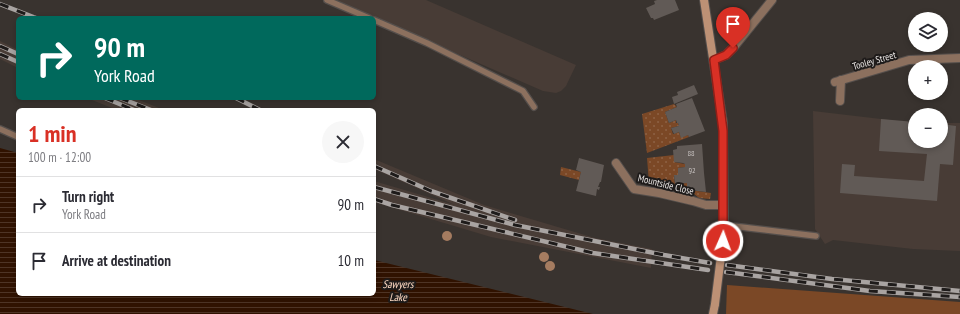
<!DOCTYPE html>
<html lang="en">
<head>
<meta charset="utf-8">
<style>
  :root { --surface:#fff; --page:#f7f7f7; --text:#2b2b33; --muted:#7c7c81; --line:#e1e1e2; --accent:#d93025 }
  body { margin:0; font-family:"PT Sans Narrow",sans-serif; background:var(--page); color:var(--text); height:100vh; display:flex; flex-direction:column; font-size:15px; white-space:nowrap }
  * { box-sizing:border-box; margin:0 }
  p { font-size:13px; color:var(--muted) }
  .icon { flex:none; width:22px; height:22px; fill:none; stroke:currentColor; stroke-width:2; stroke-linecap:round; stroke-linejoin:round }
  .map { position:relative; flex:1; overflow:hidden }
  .drawer { position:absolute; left:16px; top:108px; width:360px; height:188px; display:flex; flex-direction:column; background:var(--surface); border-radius:6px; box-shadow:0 2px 6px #0003 }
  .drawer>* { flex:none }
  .hud { position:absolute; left:16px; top:16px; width:360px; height:84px; border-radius:6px; box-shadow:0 2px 6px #0003; background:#00695c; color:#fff; overflow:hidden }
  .fabs { position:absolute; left:908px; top:12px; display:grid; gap:8px }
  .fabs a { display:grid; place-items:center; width:40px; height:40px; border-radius:50%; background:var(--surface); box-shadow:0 2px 6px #0003; font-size:20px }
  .pin { position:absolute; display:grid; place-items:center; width:34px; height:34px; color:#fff; margin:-41px -17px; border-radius:50% 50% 50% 0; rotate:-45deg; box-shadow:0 0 4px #0007 }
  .pin .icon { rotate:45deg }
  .me { position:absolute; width:44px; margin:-22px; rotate:2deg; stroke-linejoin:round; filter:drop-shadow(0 0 3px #0008) }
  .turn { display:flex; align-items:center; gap:14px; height:84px; padding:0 12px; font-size:18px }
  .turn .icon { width:52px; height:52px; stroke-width:2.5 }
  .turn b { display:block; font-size:28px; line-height:34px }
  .round { display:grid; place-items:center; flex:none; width:42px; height:42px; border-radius:21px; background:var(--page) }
  .summary { display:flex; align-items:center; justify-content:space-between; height:68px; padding:0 12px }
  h1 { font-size:24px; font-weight:700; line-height:30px; color:var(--accent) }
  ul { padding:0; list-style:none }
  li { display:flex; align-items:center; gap:12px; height:56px; padding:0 12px; border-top:1px solid var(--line) }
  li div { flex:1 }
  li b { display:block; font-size:15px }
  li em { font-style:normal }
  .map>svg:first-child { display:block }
</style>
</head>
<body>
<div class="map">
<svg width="960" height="314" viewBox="0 0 960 314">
  <defs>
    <pattern id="grass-dots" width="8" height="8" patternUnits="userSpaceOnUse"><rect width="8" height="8" fill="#7b4826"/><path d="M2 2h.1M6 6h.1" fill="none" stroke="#8e6245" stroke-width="1.8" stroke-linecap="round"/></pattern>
    <pattern id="water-rules" width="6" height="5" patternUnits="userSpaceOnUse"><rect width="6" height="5" fill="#301200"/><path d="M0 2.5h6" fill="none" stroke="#4e3425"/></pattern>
  </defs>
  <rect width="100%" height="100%" fill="#39332f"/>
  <g fill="#483c36">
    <polygon points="334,0 426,0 576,65 566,86 561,91 556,93 543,91"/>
    <polygon points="0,41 18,50 18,68 0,59"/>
    <polygon points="87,98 134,98 164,110 117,110"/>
    <polygon points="813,111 915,123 915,141 941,141 941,123 960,123 960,251 913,249 833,240 825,244 815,229"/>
    <polygon points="374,159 484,205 595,238 652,249 651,268 491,237 374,202 374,181 455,205 374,169"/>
  </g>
  <g fill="url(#grass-dots)">
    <polygon points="674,104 677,107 665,112 669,123 676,120 676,123 678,123 679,126 671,128 673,134 679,132 681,137 688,135 689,137 647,153 642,114"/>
    <polygon points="674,155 674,162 685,164 685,167 678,168 678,175 674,176 675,184 687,183 687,187 689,187 690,190 711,193 710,199 699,198 693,193 682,189 658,186 649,183 647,158"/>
    <polygon points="561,167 581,172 579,180 560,175"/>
  </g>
  <polygon fill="#7b4826" points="727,285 960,302 960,314 726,314"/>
  <polygon fill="url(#water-rules)" points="0,148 18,153 18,294 374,294 374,260 593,314 0,314"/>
  <g fill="#615a56">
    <polygon points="657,0 675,0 679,10 654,20 653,18 651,18 646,8 655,4 654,1"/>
    <polygon points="694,85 698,94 674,104 672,97 678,95 677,92"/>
    <polygon points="692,98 705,131 689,137 688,135 681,138 679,132 674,134 671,128 679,126 678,123 677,123 676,120 669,123 665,112 677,107 676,104"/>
    <polygon points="881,119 915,122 915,141 941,141 941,124 956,126 953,165 940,164 937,201 840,193 842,164 855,165 854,176 924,181 927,154 879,151"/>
    <polygon points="702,144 704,173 706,192 690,190 689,187 687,187 687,183 675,184 674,175 678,175 678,168 685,167 685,164 683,163 674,162 673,150 677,149 677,146"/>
    <polygon points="579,158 604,165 601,182 600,182 598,187 600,187 599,190 597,189 596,196 576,191 581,172 576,170"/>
  </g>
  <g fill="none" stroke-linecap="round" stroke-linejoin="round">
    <defs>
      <g id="lane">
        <polyline points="327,0 369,18"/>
        <polyline points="374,20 427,43 523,91 534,107"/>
        <polyline points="0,129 18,137"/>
        <polyline points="724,225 816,236"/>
      </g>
      <g id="street">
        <polyline points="714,60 726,55 733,48 772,0"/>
        <polyline points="835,82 909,60 960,58"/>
        <polyline points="840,101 841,80"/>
        <polyline points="616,163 634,189 659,193 693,201 706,205 723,205"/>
      </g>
      <g id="secondary">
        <polyline points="704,0 723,123 724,225"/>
        <polyline points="713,314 715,304"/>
      </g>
    </defs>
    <use href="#lane" stroke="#554f4c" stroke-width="8"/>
    <use href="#street" stroke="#554f4c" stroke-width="10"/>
    <use href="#secondary" stroke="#554f4c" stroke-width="10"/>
    <use href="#lane" stroke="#8c705e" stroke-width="5.5"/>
    <use href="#street" stroke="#8c705e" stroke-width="8"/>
    <use href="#secondary" stroke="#bd9175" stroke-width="8"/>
    <defs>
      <g id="rail">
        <polyline points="0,4 36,18"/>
        <polyline points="0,46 18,54"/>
        <polyline points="0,54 18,62"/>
        <polyline points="105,98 134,110"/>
        <polyline points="120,98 151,110"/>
        <polyline points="236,98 260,110"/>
        <polyline points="374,166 431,191 515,220"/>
        <polyline points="374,187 515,225 664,255 710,263"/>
        <polyline points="374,199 392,205 593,253 708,270"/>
        <polyline points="727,265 832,279 960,291"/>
        <polyline points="726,272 870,291 960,297"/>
      </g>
    </defs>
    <use href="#rail" stroke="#a9a4a2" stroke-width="4.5"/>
    <use href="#rail" stroke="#1e1b1a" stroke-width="3" stroke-dasharray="9" stroke-linecap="butt"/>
    <defs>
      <polyline id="secondary-bridge" points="715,304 722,248 724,225"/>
    </defs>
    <use href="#secondary-bridge" stroke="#554f4c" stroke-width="10" stroke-linecap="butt"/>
    <use href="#secondary-bridge" stroke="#bd9175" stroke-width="8"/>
  </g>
  <g fill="#a57c60">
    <circle cx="447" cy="236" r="5"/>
    <circle cx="544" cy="257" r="5"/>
    <circle cx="550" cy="266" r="5"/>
  </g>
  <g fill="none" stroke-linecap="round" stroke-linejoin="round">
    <defs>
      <polyline id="route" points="723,241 723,131 714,60 726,55 733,48"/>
    </defs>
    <use href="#route" stroke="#8d1f18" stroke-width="10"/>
    <use href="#route" stroke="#d93025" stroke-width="7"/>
  </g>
  <g text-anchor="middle" stroke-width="4" stroke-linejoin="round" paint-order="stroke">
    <g font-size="8" fill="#c7c2c0">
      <text x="691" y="156">88</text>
      <text x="692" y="173">92</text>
    </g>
    <g font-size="10" fill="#e9e5e3" stroke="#1e1b1a">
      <text transform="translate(874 60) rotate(-16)" y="4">Tooley Street</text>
      <text transform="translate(666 184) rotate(14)" y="4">Mountside Close</text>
    </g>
    <g font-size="11" font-style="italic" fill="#ffdac3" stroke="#1e1b1a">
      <text x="398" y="288">Sawyers<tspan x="398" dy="13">Lake</tspan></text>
    </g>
  </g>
</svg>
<div class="fabs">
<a><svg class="icon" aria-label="layers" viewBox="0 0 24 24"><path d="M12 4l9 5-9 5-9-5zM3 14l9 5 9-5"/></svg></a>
<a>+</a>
<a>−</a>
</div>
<div class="pin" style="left:733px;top:48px;background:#d93025"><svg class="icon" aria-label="arrive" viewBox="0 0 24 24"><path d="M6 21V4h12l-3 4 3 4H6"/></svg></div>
<svg class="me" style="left:723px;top:241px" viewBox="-20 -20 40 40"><circle r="17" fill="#d93025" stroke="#fff" stroke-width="3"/><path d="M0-11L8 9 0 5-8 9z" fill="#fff"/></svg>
<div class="hud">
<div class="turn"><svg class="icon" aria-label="right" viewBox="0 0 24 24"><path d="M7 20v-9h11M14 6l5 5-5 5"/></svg><div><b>90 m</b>York Road</div></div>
</div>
<section class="drawer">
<div class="summary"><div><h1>1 min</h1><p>100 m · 12:00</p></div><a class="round"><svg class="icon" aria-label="close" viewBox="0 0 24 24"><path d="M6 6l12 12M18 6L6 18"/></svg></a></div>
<ul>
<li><svg class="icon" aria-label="right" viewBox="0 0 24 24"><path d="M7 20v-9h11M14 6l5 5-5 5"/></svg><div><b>Turn right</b><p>York Road</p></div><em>90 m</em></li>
<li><svg class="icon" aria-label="arrive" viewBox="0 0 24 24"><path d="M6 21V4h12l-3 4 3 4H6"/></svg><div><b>Arrive at destination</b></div><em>10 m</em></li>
</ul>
</section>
</div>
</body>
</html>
